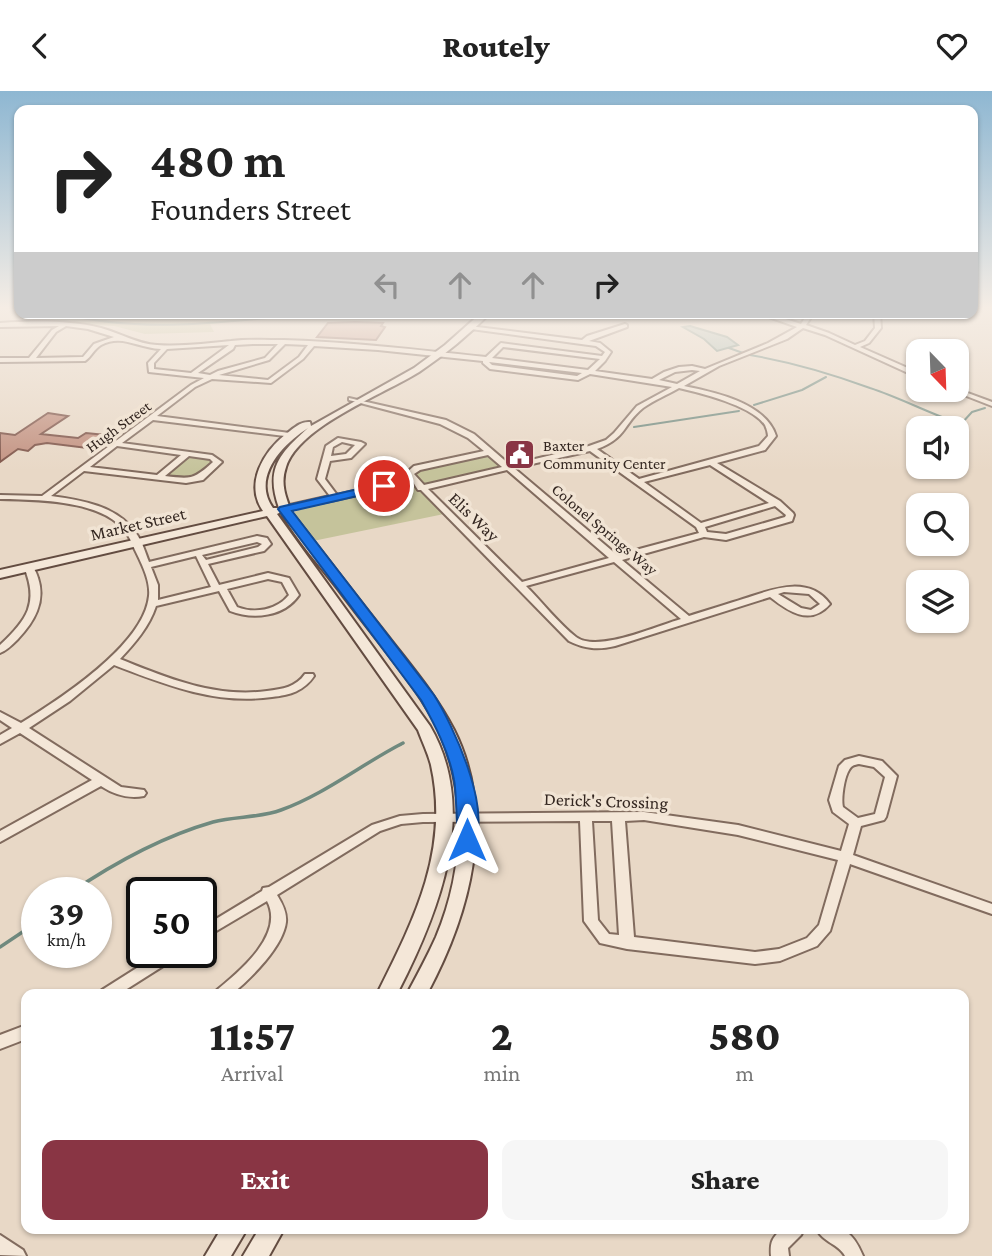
<!DOCTYPE html>
<html lang="en">
<head>
<meta charset="utf-8">
<style>
  :root { --surface:#fff; --page:#f6f6f6; --text:#222; --muted:#767676; --accent:#893544 }
  body { margin:0; font-family:"Crimson Pro",serif; background:var(--page); color:var(--text); height:100vh; display:flex; flex-direction:column; font-size:26px; white-space:nowrap }
  * { box-sizing:border-box; margin:0 }
  p { font-size:23px; color:var(--muted) }
  .icon { flex:none; width:38px; height:38px; fill:none; stroke:currentColor; stroke-width:2; stroke-linecap:round; stroke-linejoin:round }
  .map { position:relative; flex:1; overflow:hidden }
  .drawer { position:absolute; left:21px; top:898px; width:948px; height:245px; display:flex; flex-direction:column; background:var(--surface); border-radius:14px; box-shadow:0 2px 5px #0004 }
  .drawer>* { flex:none }
  .top-card { position:absolute; left:14px; top:14px; width:964px; height:214px; border-radius:14px; box-shadow:0 2px 5px #0004; background:#fff; color:var(--text); overflow:hidden }
  .needle { width:46px; rotate:157deg }
  .controls { position:absolute; left:906px; top:248px; display:grid; gap:14px }
  .controls a { display:grid; place-items:center; width:63px; height:63px; border-radius:14px; background:var(--surface); box-shadow:0 2px 5px #0004; font-size:35px }
  .speed { position:absolute; left:21px; top:786px; display:flex; gap:14px; font-size:35px; font-weight:700; text-align:center }
  .speed>* { display:grid; place-content:center; width:91px; height:91px; border-radius:50%; background:var(--surface); box-shadow:0 2px 5px #0004; line-height:1 }
  .speed small { font-size:18px; font-weight:400 }
  .speed .limit { border:4px solid #111; border-radius:10px; background:#fff; color:#111 }
  .pin { position:absolute; display:grid; place-items:center; width:60px; height:60px; color:#fff; margin:-30px; border:4px solid #fff; border-radius:50%; box-shadow:0 2px 7px #0007 }
  .me { position:absolute; width:77px; margin:-38px; rotate:0deg; stroke-linejoin:round; filter:drop-shadow(0 0 5px #0008) }
  .turn { display:flex; align-items:center; gap:24px; height:147px; padding:0 21px; font-size:32px }
  .turn .icon { width:91px; height:91px; stroke-width:2.5 }
  .turn b { display:block; font-size:49px; line-height:60px }
  .lanes { display:flex; align-items:center; height:66px; padding:0 21px; background:#0003; justify-content:center; gap:35px; direction:ltr }
  .lanes .off { opacity:.35 }
  .eta { display:flex; justify-content:space-evenly; align-items:center; height:119px; text-align:center }
  .eta b { font-size:42px; font-weight:800; line-height:49px }
  .action { display:flex; gap:14px; margin-top:auto; padding:14px 21px }
  .action a { flex:1; height:80px; border-radius:14px; background:var(--accent); color:#fff; font-size:28px; font-weight:800; line-height:80px; text-align:center }
  .action a+a { background:var(--page); color:var(--text) }
  header { display:flex; justify-content:space-between; align-items:center; height:91px; padding:0 21px; background:var(--surface); font-size:32px; font-weight:800 }
  .map>svg:first-child { display:block }
</style>
</head>
<body>
<header><svg class="icon" aria-label="back" viewBox="0 0 24 24"><path d="M15 5l-7 7 7 7"/></svg>Routely<svg class="icon" aria-label="heart" viewBox="0 0 24 24"><path d="M12 20l-8-8c-3-5 5-10 8-4 3-6 11-1 8 4z"/></svg></header>
<div class="map">
<svg width="992" height="1165" viewBox="0 0 992 1165">
  <rect width="100%" height="100%" fill="#e8d8c6"/>
  <g fill="#c5c39b">
    <polygon points="20,222 117,222 198,228 272,222 317,222 210,233 214,241 145,243 114,235 30,230 19,226"/>
    <polygon points="489,364 502,374 429,393 420,392 412,382 418,378"/>
    <polygon points="191,365 211,367 215,371 195,388 165,385"/>
    <polygon points="409,392 414,393 444,423 313,450 294,422 302,416"/>
  </g>
  <polygon fill="#a7bcb2" stroke="#6f897e" stroke-width="2" points="690,235 727,246 738,254 717,260 704,248 683,236"/>
  <g fill="none" stroke-linecap="round" stroke-linejoin="round">
    <g stroke="#6f897e" stroke-width="2">
      <path d="M60,222C144,244 232,230 317,222"/>
      <polyline points="344,222 348,222"/>
      <polyline points="729,257 743,262"/>
      <path d="M750,264C791,271 832,283 870,297C901,307 930,323 961,333L972,321L985,317"/>
      <polyline points="754,314 802,299 826,286"/>
      <polyline points="634,336 739,320"/>
    </g>
    <polyline stroke="#6f897e" stroke-width="2.5" points="400,654 403,652"/>
    <g stroke="#6f897e" stroke-width="3.5">
      <path d="M70,802C114,772 161,746 213,731C235,725 260,727 281,719C325,703 362,673 403,652"/>
      <polyline points="0,856 27,838 37,827"/>
    </g>
  </g>
  <g fill="#c29180" stroke="#7d5347" stroke-width="2">
    <polygon points="355,231 383,232 381,235 385,236 376,249 317,246 328,232"/>
    <polygon points="48,322 68,325 41,343 78,347 86,342 106,344 87,357 47,352 35,354 28,360 18,358 0,371 0,342 15,344"/>
  </g>
  <g fill="none" stroke-linecap="round" stroke-linejoin="round">
    <defs>
      <g id="street">
        <path d="M757,222H767L801,233L808,222H814L806,234L829,242L855,254L865,250L875,237L874,222H880L881,237L869,252L860,256L919,282V287L825,244L803,237L787,248L719,275L684,295C714,301 766,312 776,345L765,359L717,372L780,410L793,422L794,424L792,430L726,449L704,446L622,469L689,525C707,519 725,514 743,508C771,499 808,483 830,513C810,536 788,520 770,506L615,555C598,559 585,558 569,550L421,399H418L413,391L335,409L281,420V416L330,405L317,388L326,355L338,347L361,351L365,353L351,367L330,370L325,388L337,404L409,387L405,383L414,375L484,360L468,347L440,333L349,309V307L446,329L474,343L510,374L589,355L606,349L614,342L637,315L672,296L590,283L578,289L490,278L483,272V270L378,259L314,255L303,268L271,292L212,288L195,296L157,325L290,342L294,344L293,346L153,329L122,352L212,364L222,371L203,389L186,392L84,380L51,405C81,409 117,415 135,441C142,449 145,461 149,471L257,445L267,447L271,453L264,460L208,473L219,494L268,482L289,487L299,504C284,526 253,529 230,520L219,500L156,515C149,536 135,552 120,568C167,587 215,607 267,600C283,598 296,596 305,583H313L314,585C304,600 290,604 272,606C216,614 166,594 114,574L70,610L29,637L121,696L144,699L146,702L144,705C128,708 115,704 101,695L0,751V740L92,689L20,642L0,653V644L12,637L0,629V621L21,632C60,608 144,554 149,505C151,486 137,465 130,448C111,408 38,409 0,408V404L42,405L191,294L204,287L149,281L148,272L161,258C137,257 122,243 101,254C94,258 91,266 85,270L0,271V267H29L52,239L59,235L0,236V232C34,230 68,229 101,237C120,242 137,253 157,254C182,256 207,252 231,250C247,248 267,249 284,249C351,251 419,259 486,266L501,252L602,265L605,261L596,255L471,238L469,237V235L582,249L587,245L625,233L627,234V236L589,250L600,252L611,261L605,270L595,280L652,288L664,281L679,276L692,275L705,278L768,252L797,236ZM66,235L88,238L114,246L94,253L83,266L36,267L56,241ZM253,253H278L265,267L218,280L210,284L198,282L233,258L235,254ZM285,253L308,254L299,266L268,289L219,284L269,269ZM229,254L191,282L154,278V272L167,258ZM503,256L600,268L588,279L492,267ZM489,271L582,282L577,285L492,274ZM692,279L700,280L677,293L659,289L675,281ZM679,297C701,302 752,315 765,334C766,336 768,342 768,345L759,355L639,388L597,358C627,347 623,333 643,317C654,309 667,304 679,297ZM342,351L355,354L346,363L331,365L333,356ZM117,355L181,364L157,384L90,376ZM590,360L696,436L699,442L617,464L514,377ZM488,364L502,376L424,394L414,383L420,379ZM189,365L210,368L213,371C193,389 191,388 165,385ZM710,374L769,412L701,432L644,391ZM507,379L609,467L522,491L428,398ZM775,415L786,424L785,426L726,443L707,441L705,436ZM257,451L262,453L258,456L206,469L202,464ZM196,465L211,496L158,509V494L151,476ZM614,471L681,528C656,535 598,562 576,546C560,534 541,510 526,495ZM268,488L282,491L289,504C277,519 255,523 237,516L227,498ZM784,501L809,503L820,513L811,519L801,517L778,503Z"/>
        <polygon points="957,298 992,311 992,315 951,299 957,299"/>
        <path d="M29,473C34,477 36,480 38,487C46,511 34,531 18,548C12,554 7,559 0,562V554C27,529 39,512 24,476Z"/>
        <path d="M859,665L882,670L897,685L886,726L884,729L861,735L853,764L992,813V823L850,773L830,840L817,855L780,870L755,873L627,858L600,852L584,830L580,730L423,731L401,733L380,740L277,804C282,812 287,821 286,831C283,856 251,887 232,903H215L217,899C240,880 285,843 267,810L201,849V837L262,800L263,797L269,796L372,734L400,725L423,723L644,721L738,734L841,760L849,733L833,721L829,709L839,675L845,669ZM859,673L874,676L885,686L875,723L858,727L843,716C841,708 844,687 849,679C852,674 854,674 859,673ZM644,729L738,744L838,769L819,834L807,847L779,858L755,861L634,846L625,730ZM592,730H612L619,844L609,843L598,829Z"/>
        <polygon points="162,861 181,861 179,865 119,903 100,903 102,899"/>
        <polygon points="26,934 26,948 0,958 0,944"/>
        <path d="M782,1138H804L801,1144L788,1157L789,1165H771C770,1151 772,1147 782,1138Z"/>
        <path d="M817,1138C844,1136 852,1139 863,1165H845C839,1153 822,1151 817,1138Z"/>
        <polygon points="0,1144 23,1159 26,1165 0,1164"/>
      </g>
      <g id="secondary">
        <path d="M481,222H490C469,244 444,264 419,281C384,303 299,335 286,376C280,393 286,407 292,422C324,463 355,504 387,544C411,575 436,604 454,639C497,725 470,823 427,903H407C417,884 427,866 436,846C468,770 469,678 421,608C396,571 367,537 341,502C321,476 297,450 281,421L277,423L430,635C480,721 438,823 397,903H377C414,829 450,759 431,674C428,662 422,650 418,639L267,425L0,487V479L263,420C244,393 264,360 286,343C294,337 301,330 310,331L311,335L414,277L445,254ZM308,337C279,363 265,378 279,417H273C251,386 283,353 308,337Z"/>
        <polygon points="221,1138 247,1138 231,1165 205,1165"/>
        <polygon points="259,1138 284,1138 269,1165 243,1165"/>
      </g>
    </defs>
    <use href="#street" stroke="#816b5e" stroke-width="4"/>
    <use href="#secondary" stroke="#634c41" stroke-width="4"/>
    <use href="#street" fill="#f4e7d8" fill-rule="evenodd"/>
    <use href="#secondary" fill="#f4e7d8" fill-rule="evenodd"/>
  </g>
  <linearGradient id="sky" x2="0" y2="1"><stop stop-color="#8eb7d2"/><stop offset="0.57" stop-color="#f5ede5"/><stop offset="1" stop-color="#f5ede5" stop-opacity="0"/></linearGradient>
  <rect width="992" height="380" fill="url(#sky)"/>
  <path fill="#1a73e8" stroke="#114b97" stroke-width="2" d="M384,392L390,395L388,398L292,420L434,604C453,634 493,720 473,754H460C456,747 457,703 454,689C449,661 435,634 421,609L278,418L280,416Z"/>
  <defs>
    <symbol id="civic-square" viewBox="-11 -11 22 22"><rect x="-9" y="-9" width="18" height="18" rx="4" fill="#893544" stroke="#f1e4d4"/><path d="M-.6-6.5H3V-4.5H.6V-3L4-1V1h2V6H-6V1h2V-1L-.6-3ZM-1.2 2.5V6h2.4V2.5Z" fill="#fff"/></symbol>
  </defs>
  <g fill-rule="evenodd">
    <use href="#civic-square" x="502" y="346" width="35" height="35"/>
  </g>
  <g text-anchor="middle" stroke-width="7" stroke-linejoin="round" paint-order="stroke">
    <g font-size="16" fill="#332620" stroke="#f1e4d4">
      <text transform="translate(118 335) rotate(-36)" y="6">Hugh Street</text>
      <text transform="translate(605 438) rotate(40)" y="6">Colonel Springs Way</text>
    </g>
    <g font-size="16" fill="#332620" stroke="#f1e4d4" text-anchor="start">
      <text x="543" y="360">Baxter<tspan x="543" dy="18">Community Center</tspan></text>
    </g>
    <g font-size="18" fill="#332620" stroke="#f1e4d4">
      <text transform="translate(474 426) rotate(44)" y="6">Elis Way</text>
      <text transform="translate(138 433) rotate(-13)" y="6">Market Street</text>
      <text transform="translate(606 710) rotate(2)" y="6">Derick's Crossing</text>
    </g>
  </g>
</svg>
<div class="controls">
<a><svg class="needle" viewBox="-14 -14 28 28"><path d="M0-13l5 13h-10z" fill="#e53935"/><path d="M0 13l5-13h-10z" fill="#767676"/></svg></a>
<a><svg class="icon" aria-label="sound" viewBox="0 0 24 24"><path d="M4 9h4l5-4v14l-5-4H4zM17 9q2 3 0 6"/></svg></a>
<a><svg class="icon" aria-label="search" viewBox="0 0 24 24"><circle cx="10" cy="10" r="6"/><path d="M15 15l6 6"/></svg></a>
<a><svg class="icon" aria-label="layers" viewBox="0 0 24 24"><path d="M12 4l9 5-9 5-9-5zM3 14l9 5 9-5"/></svg></a>
</div>
<div class="speed"><div>39<small>km/h</small></div><div class="limit">50</div></div>
<div class="pin" style="left:384px;top:395px;background:#d93025"><svg class="icon" aria-label="arrive" viewBox="0 0 24 24"><path d="M6 21V4h12l-3 4 3 4H6"/></svg></div>
<svg class="me" style="left:467px;top:749px" viewBox="-20 -20 40 40"><path d="M0-17L14 15 0 8-14 15z" fill="#1a73e8" stroke="#fff" stroke-width="4"/></svg>
<div class="top-card">
<div class="turn"><svg class="icon" aria-label="right" viewBox="0 0 24 24"><path d="M7 20v-9h11M14 6l5 5-5 5"/></svg><div><b>480 m</b>Founders Street</div></div>
<div class="lanes"><svg class="icon off" aria-label="left" viewBox="0 0 24 24"><path d="M17 20v-9H6M10 6l-5 5 5 5"/></svg><svg class="icon off" aria-label="ahead" viewBox="0 0 24 24"><path d="M12 20V5M6 11l6-6 6 6"/></svg><svg class="icon off" aria-label="ahead" viewBox="0 0 24 24"><path d="M12 20V5M6 11l6-6 6 6"/></svg><svg class="icon" aria-label="right" viewBox="0 0 24 24"><path d="M7 20v-9h11M14 6l5 5-5 5"/></svg></div>
</div>
<section class="drawer">
<div class="eta">
<div><b>11:57</b><p>Arrival</p></div>
<div><b>2</b><p>min</p></div>
<div><b>580</b><p>m</p></div>
</div>
<div class="action"><a>Exit</a><a>Share</a></div>
</section>
</div>
</body>
</html>
